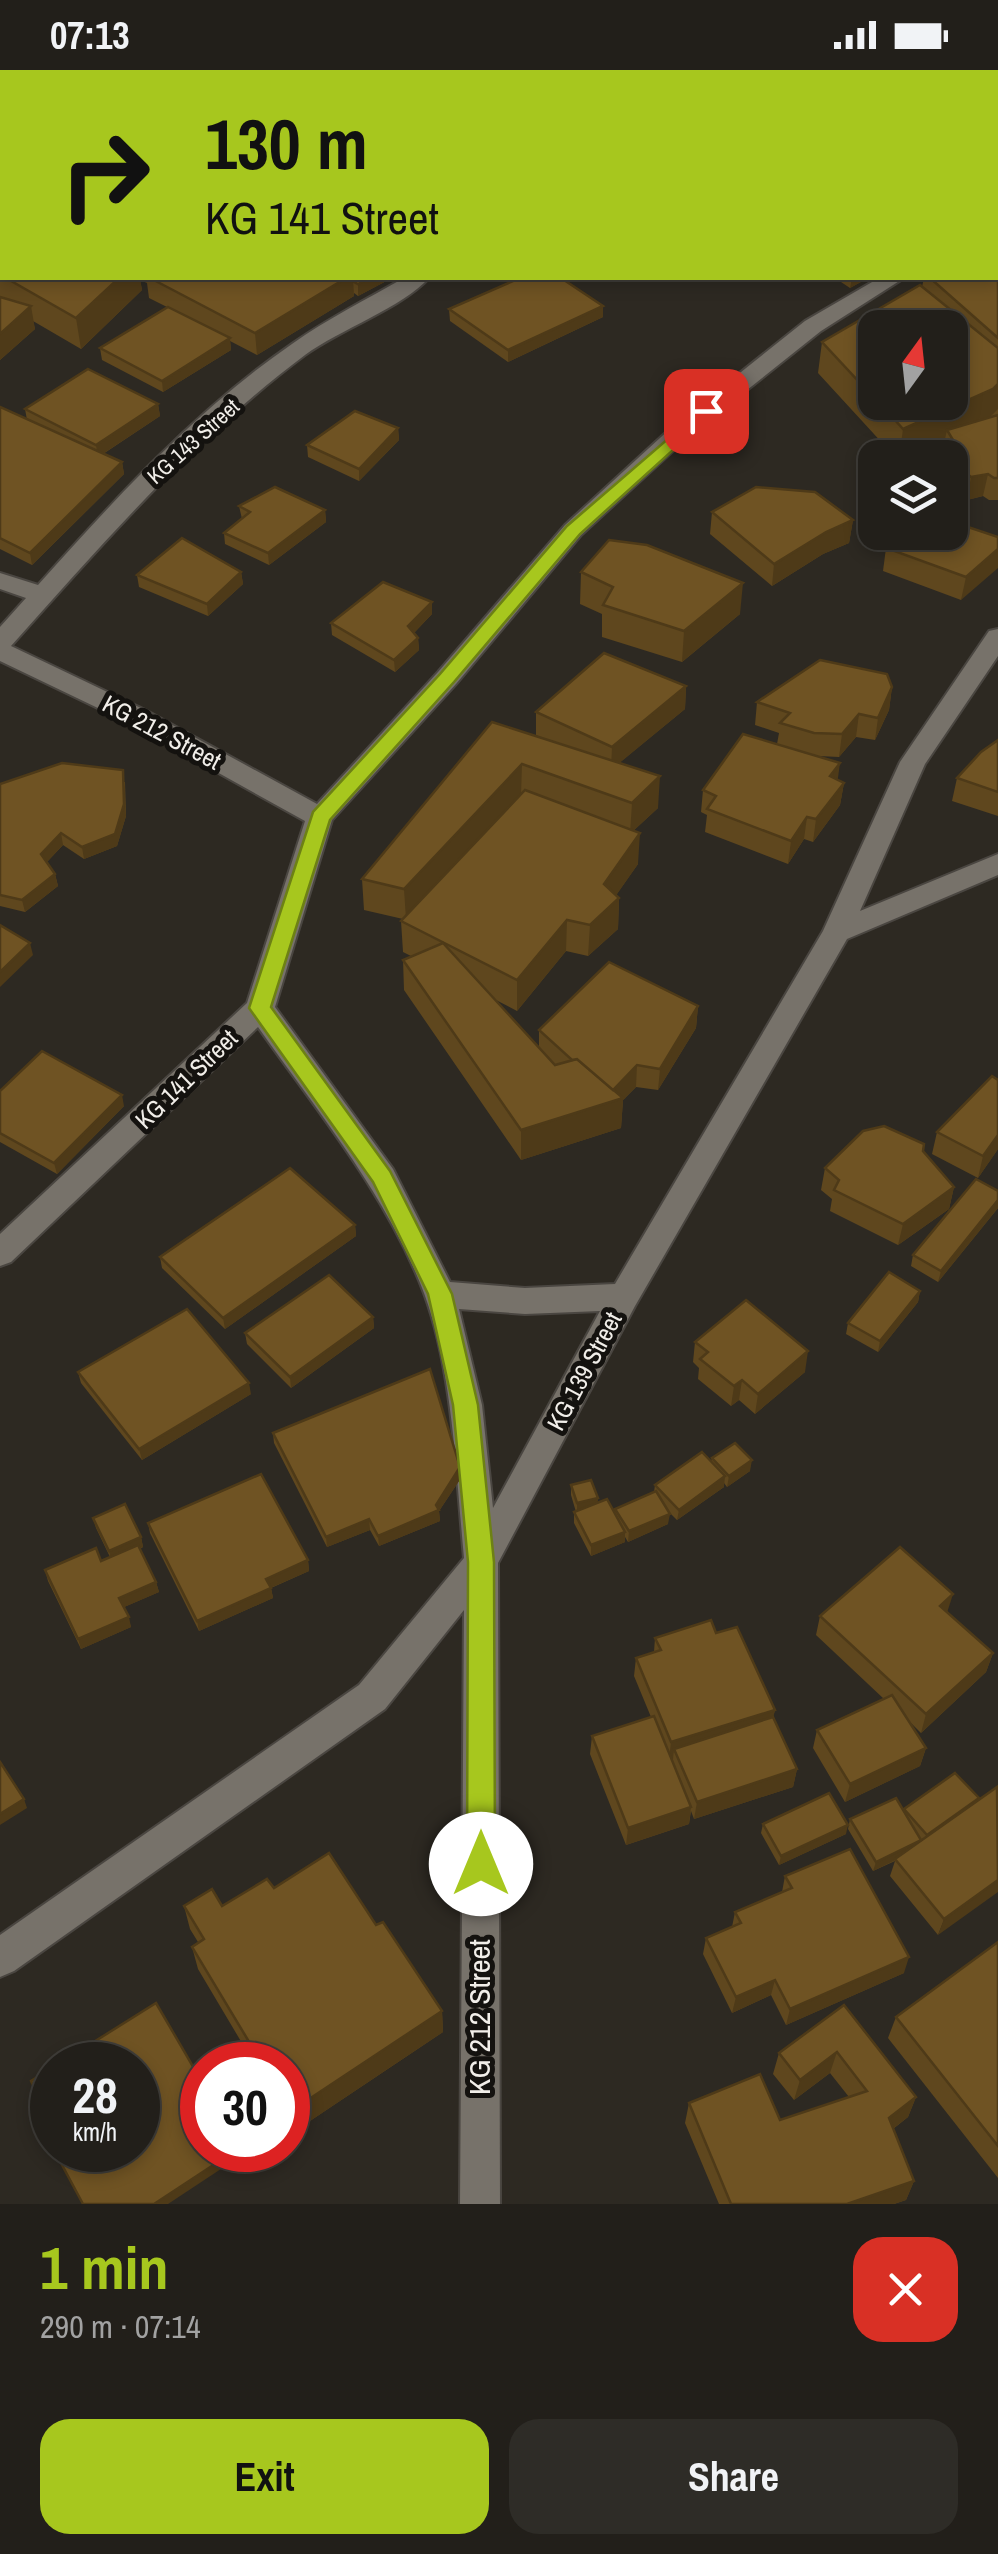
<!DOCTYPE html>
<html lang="en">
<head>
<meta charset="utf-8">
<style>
  :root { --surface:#221f1a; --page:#2e2c27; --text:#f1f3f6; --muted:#a2a2a2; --line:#3f3d39; --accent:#a7c71e }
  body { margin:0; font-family:"Archivo Narrow",sans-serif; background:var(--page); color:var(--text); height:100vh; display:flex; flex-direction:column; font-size:38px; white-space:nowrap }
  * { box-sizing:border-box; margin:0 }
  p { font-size:32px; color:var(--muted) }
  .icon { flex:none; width:55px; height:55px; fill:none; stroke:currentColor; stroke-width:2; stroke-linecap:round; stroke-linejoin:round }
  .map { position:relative; height:2134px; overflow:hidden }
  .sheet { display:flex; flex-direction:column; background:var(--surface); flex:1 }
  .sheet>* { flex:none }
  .banner { position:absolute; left:0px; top:0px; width:1000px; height:210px; box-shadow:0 5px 15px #0003,0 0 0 2px var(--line); background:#a7c71e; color:#111; overflow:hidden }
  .needle { width:65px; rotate:15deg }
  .tools { position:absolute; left:858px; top:240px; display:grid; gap:20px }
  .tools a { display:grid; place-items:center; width:110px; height:110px; border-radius:20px; background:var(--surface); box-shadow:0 5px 15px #0003,0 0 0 2px var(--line); font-size:50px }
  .speed { position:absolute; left:30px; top:1972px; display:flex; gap:20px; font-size:50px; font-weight:700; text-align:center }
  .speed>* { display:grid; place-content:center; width:130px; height:130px; border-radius:50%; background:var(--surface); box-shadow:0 5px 15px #0003,0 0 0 2px var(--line); line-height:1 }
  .speed small { font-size:25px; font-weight:400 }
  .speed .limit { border:15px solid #d22; background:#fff; color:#111 }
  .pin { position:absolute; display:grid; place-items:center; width:85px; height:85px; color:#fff; margin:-42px; border-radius:20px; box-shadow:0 5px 15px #0006 }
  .me { position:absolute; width:110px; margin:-55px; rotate:0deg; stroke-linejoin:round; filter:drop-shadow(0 0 8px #0008) }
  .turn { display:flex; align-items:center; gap:35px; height:210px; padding:0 40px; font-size:45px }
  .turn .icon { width:130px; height:130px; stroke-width:2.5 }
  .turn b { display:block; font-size:70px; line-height:85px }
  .round { display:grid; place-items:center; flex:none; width:105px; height:105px; border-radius:30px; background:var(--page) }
  .overview { display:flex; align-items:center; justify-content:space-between; height:170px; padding:0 40px }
  h1 { font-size:60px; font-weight:700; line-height:75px; color:var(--accent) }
  .button { display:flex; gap:20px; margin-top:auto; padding:20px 40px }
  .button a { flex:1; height:115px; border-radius:30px; background:var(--accent); color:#111; font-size:40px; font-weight:700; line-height:115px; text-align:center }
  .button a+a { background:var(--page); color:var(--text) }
  .status { display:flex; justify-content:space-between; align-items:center; height:70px; padding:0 50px; background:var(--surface); direction:ltr }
  .status svg { height:28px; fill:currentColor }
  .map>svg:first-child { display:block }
</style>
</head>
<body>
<div class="status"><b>07:13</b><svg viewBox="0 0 49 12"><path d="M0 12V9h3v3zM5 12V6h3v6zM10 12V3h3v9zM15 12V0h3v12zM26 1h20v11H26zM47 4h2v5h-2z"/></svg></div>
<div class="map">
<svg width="998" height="2134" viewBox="0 0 998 2134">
  <rect width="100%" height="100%" fill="#2d2922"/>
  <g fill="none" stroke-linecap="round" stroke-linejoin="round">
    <defs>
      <path id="minor" d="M404,208H429C403,237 339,260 305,285C194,368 103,473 11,576L145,640L317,734L438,602L565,455L672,357L805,251L879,208H904L821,261L688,367L581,465L456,614L332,750L275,937L393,1099L450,1212L525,1218L615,1214L823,861L900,692L989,561L998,559V586L925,694L860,841L998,784V805L847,869L635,1236L498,1493L500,2134H460L464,1540L385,1639L14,1901L0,1907V1865L359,1615L464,1488C456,1405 453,1301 424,1223C387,1125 318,1042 258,957L11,1192L0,1196V1164L247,933L305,751L127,652L0,591V557L26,528L0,519V503L38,515C115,429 196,340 292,274C327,249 367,229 404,208ZM459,1239L525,1244L600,1241L493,1438L482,1335Z"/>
    </defs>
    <use href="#minor" stroke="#4a4641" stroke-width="4"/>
    <use href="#minor" fill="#77726a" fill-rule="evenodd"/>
  </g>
  <g fill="#5f471e" fill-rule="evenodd">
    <polygon points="2,116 2,208 392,208 358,226 354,223 354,226 257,285 230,271 231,280 163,322 102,290 100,278 167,237 149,228 147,213 140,210 142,220 81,279 33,251 35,259 0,290 0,119"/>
    <path d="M998,158V430H989L983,426L967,430L950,416V388H932L934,376L945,372V369L904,388H896L818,303L822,272L922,217L924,208H998ZM875,258L950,332H875Z"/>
    <polygon points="835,208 868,208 850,218"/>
    <polygon points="449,239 603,247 508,292 450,251"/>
    <polygon points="158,334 160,346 103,384 122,392 124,404 32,495 0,479 0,337 27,350 25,339"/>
    <polygon points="398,358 399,370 359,411 308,387 307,375"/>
    <polygon points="239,436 325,440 326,452 269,495 225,474 224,463 242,449"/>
    <polygon points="712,442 853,450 849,473 823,484 772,516 710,464"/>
    <polygon points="931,465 998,467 961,530 883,501 886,478"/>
    <polygon points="241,502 243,514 208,546 139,517 137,505"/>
    <polygon points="581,502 740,544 682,592 602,567 602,544 580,534"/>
    <polygon points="432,544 414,563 418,568 419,580 395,602 332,565 331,553"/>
    <polygon points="686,616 685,639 619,693 658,738 633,761 638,794 616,825 619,828 618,859 588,886 566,881 517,941 494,929 539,977 539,960 698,936 696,958 658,1020 636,1017 623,1030 621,1058 521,1090 404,920 403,890 411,886 403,882 401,851 403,849 364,840 362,809 542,668 536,665 536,642"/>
    <polygon points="892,617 889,640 875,670 856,667 839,687 818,686 838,710 844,713 840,735 813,772 804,769 788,794 705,762 707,745 701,742 703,720 777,674 779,663 755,655 757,632"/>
    <polygon points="998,670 998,746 952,731 957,708"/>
    <polygon points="125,712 126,746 117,776 84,789 63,775 47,792 55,804 58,816 25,842 0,836 0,714"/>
    <polygon points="0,1021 124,1036 57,1104 0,1072"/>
    <polygon points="937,1062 998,1079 978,1108 932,1084"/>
    <polygon points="923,1081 954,1117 949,1139 898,1175 830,1141 832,1129 821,1120 825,1098"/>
    <polygon points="998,1121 998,1138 938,1212 911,1196 913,1185"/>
    <polygon points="355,1155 356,1166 225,1259 162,1198 160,1187"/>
    <polygon points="920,1221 918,1232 878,1282 846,1264 848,1253"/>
    <polygon points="373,1247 374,1258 291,1318 247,1274 245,1263"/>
    <polygon points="695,1272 805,1302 755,1344 739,1330 731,1336 698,1309 699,1298 693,1292"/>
    <polygon points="78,1302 251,1324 142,1390 81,1313"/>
    <polygon points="273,1363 460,1397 461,1408 439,1441 440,1451 379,1476 370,1460 327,1477 274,1373"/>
    <polygon points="712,1388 750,1401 727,1417 724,1413 724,1417 677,1450 667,1440 668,1454 628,1472 625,1467 625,1472 591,1486 574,1453 574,1442 576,1442 571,1425 571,1415 598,1428 597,1433 614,1442 615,1439 654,1422 655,1415 711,1392"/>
    <polygon points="93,1448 141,1467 143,1477 140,1479 156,1512 159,1522 124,1537 131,1557 81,1579 48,1511 45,1500 101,1491 110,1487 96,1458"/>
    <polygon points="148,1453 308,1490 309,1501 271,1518 273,1528 199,1561 150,1463"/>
    <polygon points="947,1543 993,1583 986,1602 921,1663 910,1652 926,1678 920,1696 845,1732 813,1678 817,1660 884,1629 816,1565 820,1546"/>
    <polygon points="716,1563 775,1640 773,1647 797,1699 793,1717 694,1749 691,1741 689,1754 626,1775 590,1684 592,1666 651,1647 634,1606 636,1588 654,1582 655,1568"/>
    <polygon points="997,1717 938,1865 890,1806 895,1791 873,1801 848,1759 850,1749 979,1728 978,1731"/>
    <polygon points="763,1754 846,1764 779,1795 761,1763"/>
    <polygon points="785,1806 904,1903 786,1955 771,1925 732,1943 703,1884 706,1868 732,1857 735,1842 782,1822"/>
    <polygon points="274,1818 442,1941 443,1962 295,2061 288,2048 288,1995 255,1995 198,1899 192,1877 198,1872 190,1859 184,1836 222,1836"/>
    <polygon points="998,1872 998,2108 888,1968 896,1947"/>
    <polygon points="844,1935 916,2027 908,2047 893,2059 914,2111 906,2130 894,2134 719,2134 685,2053 689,2033 780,2050 849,2027 830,2003 794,2030 773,2004 779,1983"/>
  </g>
  <g fill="#4e3a18">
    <polygon points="34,0 57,0 58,2 31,2"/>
    <polygon points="2,31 2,57 0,60 0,34"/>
    <polygon points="119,208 140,208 142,220 81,279 76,248"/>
    <polygon points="346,208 353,208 354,226 257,285 255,263"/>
    <polygon points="370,208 392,208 358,226 358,214"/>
    <polygon points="852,208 868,208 850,218"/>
    <polygon points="31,236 35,259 0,290 0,264"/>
    <polygon points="603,236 603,247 508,292 508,280"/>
    <polygon points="230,268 231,280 163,322 162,311"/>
    <polygon points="998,314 998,339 987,350 947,360 945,369 904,388 899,388 903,359"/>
    <polygon points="158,334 160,346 98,387 96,375"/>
    <polygon points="398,358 399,370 359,411 359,399"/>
    <polygon points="122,392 124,404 32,495 30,483"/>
    <polygon points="988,404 983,426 967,430 971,407"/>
    <polygon points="325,440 326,452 269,495 268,483"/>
    <polygon points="853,450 849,473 823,484 772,516 774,494 826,462"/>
    <polygon points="998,479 998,498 961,530 966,507"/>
    <polygon points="241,502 243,514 208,546 207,534"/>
    <polygon points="743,513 740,544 682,592 684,561"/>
    <polygon points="432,532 432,544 409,568 408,556"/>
    <polygon points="418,568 419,580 395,602 394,590"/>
    <polygon points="686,616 685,639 611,700 612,677"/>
    <polygon points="892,617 889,640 875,670 878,648"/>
    <polygon points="859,644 856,667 839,687 842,664"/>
    <polygon points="840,693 837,715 830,706"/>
    <polygon points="522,694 521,725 406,849 404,819"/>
    <polygon points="123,700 126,746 117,776 84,789 82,777"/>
    <polygon points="660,706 658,738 630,764 632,733"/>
    <polygon points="844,713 840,735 813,772 816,749"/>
    <polygon points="807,747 804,769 788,794 791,771"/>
    <polygon points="61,763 63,775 43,796 41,784"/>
    <polygon points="640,763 638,794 606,840 619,828 618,859 588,886 590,855 604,814"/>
    <polygon points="55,804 58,816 25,842 22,830"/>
    <polygon points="567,850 566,881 517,941 517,910"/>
    <polygon points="30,873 33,885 0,917 0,902"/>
    <polygon points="698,936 696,958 658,1020 660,999"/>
    <polygon points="637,995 636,1017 623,1030 621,1058 521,1090 521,1060 609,1024"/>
    <polygon points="122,1025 124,1036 57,1104 54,1093"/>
    <polygon points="998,1065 998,1079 978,1108 983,1086"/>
    <polygon points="954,1117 949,1139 898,1175 903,1154"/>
    <polygon points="998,1130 998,1138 938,1212 941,1201"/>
    <polygon points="355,1155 356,1166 225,1259 223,1248"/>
    <polygon points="920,1221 918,1232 878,1282 880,1271"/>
    <polygon points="373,1247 374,1258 291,1318 290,1307"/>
    <polygon points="808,1281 805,1302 755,1344 758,1324"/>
    <polygon points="742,1310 739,1330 731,1336 734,1316"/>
    <polygon points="249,1313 251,1324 142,1390 139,1379"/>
    <polygon points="752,1390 750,1401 727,1417 729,1406"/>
    <polygon points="460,1397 461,1408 439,1441 440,1451 379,1476 378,1466 436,1435"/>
    <polygon points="725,1406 724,1417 677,1450 679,1440"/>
    <polygon points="598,1428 597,1438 577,1443 577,1433"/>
    <polygon points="670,1444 668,1454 628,1472 629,1461"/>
    <polygon points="369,1449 370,1460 327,1477 326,1467"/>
    <polygon points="625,1462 625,1472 591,1486 591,1475"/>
    <polygon points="141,1467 143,1477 111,1491 109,1481"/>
    <polygon points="308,1490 309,1501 268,1519 266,1509"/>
    <polygon points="156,1512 159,1522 122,1538 119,1528"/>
    <polygon points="271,1518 273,1528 199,1561 197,1551"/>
    <polygon points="953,1524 947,1543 940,1536"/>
    <polygon points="129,1547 131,1557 81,1579 78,1569"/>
    <polygon points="993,1583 986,1602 921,1663 926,1644"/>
    <polygon points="775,1640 771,1658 674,1679 673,1689 669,1690 671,1672"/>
    <polygon points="926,1678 920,1696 845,1732 850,1714"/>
    <polygon points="797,1699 793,1717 694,1749 697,1732"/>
    <polygon points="24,1729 27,1738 0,1755 0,1744"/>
    <polygon points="691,1737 689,1754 626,1775 628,1758"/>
    <polygon points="848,1755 846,1764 779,1795 781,1786"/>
    <polygon points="921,1770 918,1779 873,1801 876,1792"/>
    <polygon points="998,1810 998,1822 938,1865 944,1849"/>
    <polygon points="909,1887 904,1903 786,1955 790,1939"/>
    <polygon points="775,1910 771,1925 732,1943 736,1927"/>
    <polygon points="442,1941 443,1962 295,2061 291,2041"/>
    <polygon points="837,1982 830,2003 794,2030 800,2010"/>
    <polygon points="202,2012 202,2021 193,2027 190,2020"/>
    <polygon points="916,2027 908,2047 881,2068 889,2048"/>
    <polygon points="227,2086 230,2093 168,2134 154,2134"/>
    <polygon points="914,2111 906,2130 894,2134 847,2134"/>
  </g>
  <g fill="#6f5323" stroke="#4e3a18" stroke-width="2.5">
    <polygon points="0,0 34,0 31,2 2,2 2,31 0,34"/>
    <polygon points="229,0 384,0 388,2 224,2"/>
    <polygon points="399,0 524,0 526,2 401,2"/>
    <polygon points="527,0 662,0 664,2 529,2"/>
    <polygon points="855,0 998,0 998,68 998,2 850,2"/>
    <polygon points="2,116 2,205 0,204 0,119"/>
    <polygon points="998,158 998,268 930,208 998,208"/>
    <polygon points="6,208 119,208 76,248"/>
    <polygon points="150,208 346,208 255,263"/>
    <polygon points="353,208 370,208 358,214 354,212"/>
    <polygon points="520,208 561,208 603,236 508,280 449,239"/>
    <polygon points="920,215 998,278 998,314 993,319 903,359 879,332 950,332 950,258 875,258 875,329 822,272"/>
    <polygon points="0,227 31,236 0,264"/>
    <polygon points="168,237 230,268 162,311 100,278"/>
    <polygon points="88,299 158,334 96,375 25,339"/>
    <polygon points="0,337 122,392 30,483 0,468"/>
    <polygon points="355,341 398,358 359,399 307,375"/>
    <polygon points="998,345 998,408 994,408 988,404 971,407 950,390 950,388 947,388 934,376 953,370 947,360"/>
    <polygon points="275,417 325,440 268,483 224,463 250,442 239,436"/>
    <polygon points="756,417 815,422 853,450 826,462 774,494 712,442"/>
    <polygon points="953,452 998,467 998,479 966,507 886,478 898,462 914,462 931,465 935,462 950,462 950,454"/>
    <polygon points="182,468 241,502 207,534 137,505"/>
    <polygon points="609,470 647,475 743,513 684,561 603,535 613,517 581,502"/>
    <polygon points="383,512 432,532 408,556 418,568 394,590 331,553"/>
    <polygon points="604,583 686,616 612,677 536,642"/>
    <polygon points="820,590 887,604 892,617 878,648 859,644 842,664 814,663 780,653 790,643 757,632"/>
    <polygon points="492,652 660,706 632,733 522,694 404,819 362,809"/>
    <polygon points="743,664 840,693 830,706 844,713 816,749 807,747 791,771 707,739 716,726 703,720"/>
    <polygon points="998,670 998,722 957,708 981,682"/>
    <polygon points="62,693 123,700 124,734 115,764 82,777 61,763 41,784 55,804 22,830 0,825 0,714"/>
    <polygon points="525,720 640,763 604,814 619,828 590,855 567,850 517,910 401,851"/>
    <polygon points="0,855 30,873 0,902"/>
    <polygon points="443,873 555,995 577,989 623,1028 521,1060 403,890"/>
    <polygon points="609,892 698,936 660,999 637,995 613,1020 577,989 572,990 539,960"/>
    <polygon points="42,981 122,1025 54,1093 0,1063 0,1021"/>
    <polygon points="992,1006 998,1010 998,1065 983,1086 937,1062"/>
    <polygon points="884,1056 924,1074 923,1081 954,1117 903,1154 834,1120 839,1110 825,1098 863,1061"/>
    <polygon points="290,1098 355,1155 223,1248 160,1187"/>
    <polygon points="976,1109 998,1121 998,1130 941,1201 913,1185"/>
    <polygon points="889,1202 920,1221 880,1271 848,1253"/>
    <polygon points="329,1205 373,1247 290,1307 245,1263"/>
    <polygon points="746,1230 808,1281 758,1324 742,1310 734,1316 700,1289 708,1282 695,1272"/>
    <polygon points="187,1239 249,1313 139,1379 78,1302"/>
    <polygon points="430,1299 460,1397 436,1435 439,1440 378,1466 369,1449 326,1467 273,1363"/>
    <polygon points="735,1373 752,1390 729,1406 712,1388"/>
    <polygon points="702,1382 725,1406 679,1440 655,1415"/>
    <polygon points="261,1404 308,1490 266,1509 271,1518 197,1551 148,1453"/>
    <polygon points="591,1410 598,1428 577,1433 571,1415"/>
    <polygon points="656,1421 670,1444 629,1461 615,1439"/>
    <polygon points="607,1429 625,1462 591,1475 574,1442"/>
    <polygon points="125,1434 141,1467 109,1481 93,1448"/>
    <polygon points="138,1475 156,1512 119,1528 129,1547 78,1569 45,1500 96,1478 101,1491"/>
    <polygon points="900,1477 953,1524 940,1536 993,1583 926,1644 820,1546"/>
    <polygon points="711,1550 716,1563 737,1557 775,1640 671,1672 636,1588 661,1580 655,1568"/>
    <polygon points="892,1625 926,1678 850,1714 817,1660"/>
    <polygon points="654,1646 691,1737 628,1758 592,1666"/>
    <polygon points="773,1647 797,1699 697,1732 674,1679"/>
    <polygon points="0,1692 24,1729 0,1744"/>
    <polygon points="955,1703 979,1728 927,1765 904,1739"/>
    <polygon points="997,1717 998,1810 944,1849 895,1789"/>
    <polygon points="829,1723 848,1755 781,1786 763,1754"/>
    <polygon points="896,1728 921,1770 876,1792 850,1749"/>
    <polygon points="850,1779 909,1887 790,1939 775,1910 736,1927 706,1868 741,1853 735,1842 792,1818 785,1806"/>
    <polygon points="329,1783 376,1855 383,1852 442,1941 291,2041 288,2035 288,1995 263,1995 192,1877 204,1869 184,1836 212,1819 222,1836 267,1809 274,1818"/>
    <polygon points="998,1872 998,2076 896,1947"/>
    <polygon points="156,1933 202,2012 190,2020 202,2041 202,2080 224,2080 227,2086 154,2134 83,2134 54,2080 138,2080 138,1995 57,1995"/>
    <polygon points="844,1935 916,2027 889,2048 914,2111 847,2134 731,2134 689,2033 760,2004 780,2050 867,2021 837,1982 800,2010 779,1983"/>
    <polygon points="52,1998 52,2076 35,2044 44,2038 31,2011"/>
  </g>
  <polygon fill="#a7c71e" stroke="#6d8114" stroke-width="2.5" points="706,336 715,341 713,344 580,464 454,612 330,750 271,937 390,1101 452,1224 478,1335 494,1492 495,1794 491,1804 481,1808 471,1804 467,1794 468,1492 453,1335 428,1224 373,1112 249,938 313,742 440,604 567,456"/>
  <g text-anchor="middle" stroke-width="10" stroke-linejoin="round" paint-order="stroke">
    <g font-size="22" fill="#f1eee9" stroke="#14120f">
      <text transform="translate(193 371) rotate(-42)" y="8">KG 143 Street</text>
    </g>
    <g font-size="25" fill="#f1eee9" stroke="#14120f">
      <text transform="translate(162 662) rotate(28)" y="9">KG 212 Street</text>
      <text transform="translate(186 1009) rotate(-44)" y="9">KG 141 Street</text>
      <text transform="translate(584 1301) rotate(-62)" y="9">KG 139 Street</text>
    </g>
    <g font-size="30" fill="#f1eee9" stroke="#14120f">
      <text transform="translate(480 1947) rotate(-90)" y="10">KG 212 Street</text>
    </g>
  </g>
</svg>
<div class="tools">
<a><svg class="needle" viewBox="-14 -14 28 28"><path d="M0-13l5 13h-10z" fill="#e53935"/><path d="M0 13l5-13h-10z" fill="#a2a2a2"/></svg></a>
<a><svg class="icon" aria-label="layers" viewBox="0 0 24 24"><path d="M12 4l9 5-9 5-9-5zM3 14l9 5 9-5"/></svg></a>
</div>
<div class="speed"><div>28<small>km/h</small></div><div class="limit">30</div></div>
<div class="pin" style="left:706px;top:341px;background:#d93025"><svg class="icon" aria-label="arrive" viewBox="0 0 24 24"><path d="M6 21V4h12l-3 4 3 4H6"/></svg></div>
<svg class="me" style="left:481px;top:1794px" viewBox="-20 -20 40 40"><circle r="19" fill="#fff"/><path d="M0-13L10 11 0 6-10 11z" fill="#a7c71e"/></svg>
<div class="banner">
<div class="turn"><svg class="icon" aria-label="right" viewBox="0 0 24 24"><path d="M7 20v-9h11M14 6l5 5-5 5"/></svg><div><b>130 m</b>KG 141 Street</div></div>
</div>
</div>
<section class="sheet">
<div class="overview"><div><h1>1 min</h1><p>290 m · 07:14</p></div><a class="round" style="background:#d93025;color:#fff"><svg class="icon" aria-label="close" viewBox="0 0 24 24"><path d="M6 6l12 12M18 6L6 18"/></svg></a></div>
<div class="button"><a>Exit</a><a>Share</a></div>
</section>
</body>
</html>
